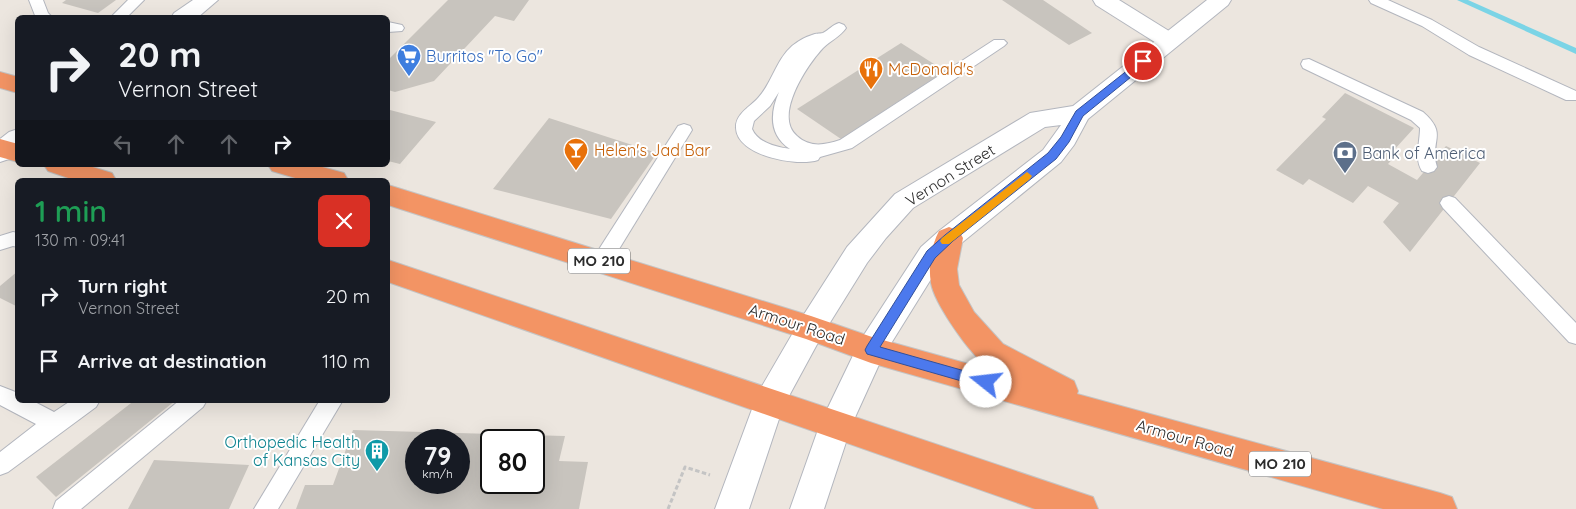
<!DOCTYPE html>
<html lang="en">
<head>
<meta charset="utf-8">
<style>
  :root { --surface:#171b24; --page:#242831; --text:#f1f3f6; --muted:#9ea1a6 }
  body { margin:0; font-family:Quicksand,sans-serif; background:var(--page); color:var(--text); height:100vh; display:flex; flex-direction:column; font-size:19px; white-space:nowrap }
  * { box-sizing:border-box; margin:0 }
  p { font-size:16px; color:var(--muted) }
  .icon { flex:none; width:28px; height:28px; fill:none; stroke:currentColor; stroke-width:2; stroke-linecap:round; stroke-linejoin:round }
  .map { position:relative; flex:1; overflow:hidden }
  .panel { position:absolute; left:15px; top:178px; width:375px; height:225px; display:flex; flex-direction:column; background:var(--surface); border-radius:8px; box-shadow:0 5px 20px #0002 }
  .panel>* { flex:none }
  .banner { position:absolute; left:15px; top:15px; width:375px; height:152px; border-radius:8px; box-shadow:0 5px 20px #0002; background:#171b24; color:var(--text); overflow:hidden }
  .speed { position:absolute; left:405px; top:429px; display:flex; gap:10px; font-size:25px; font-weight:700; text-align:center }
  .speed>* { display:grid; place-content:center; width:65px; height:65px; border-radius:50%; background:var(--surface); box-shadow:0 5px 20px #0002; line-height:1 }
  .speed small { font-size:12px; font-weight:400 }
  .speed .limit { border:2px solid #111; border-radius:8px; background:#fff; color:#111 }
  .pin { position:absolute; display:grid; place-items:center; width:42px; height:42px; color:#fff; margin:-21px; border:2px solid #fff; border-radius:50%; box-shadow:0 1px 5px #0007 }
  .me { position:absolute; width:55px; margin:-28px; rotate:286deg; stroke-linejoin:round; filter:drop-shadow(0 0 4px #0008) }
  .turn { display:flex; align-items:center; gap:18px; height:105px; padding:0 20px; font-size:22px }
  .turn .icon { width:65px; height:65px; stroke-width:2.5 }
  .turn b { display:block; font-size:35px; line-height:42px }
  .lanes { display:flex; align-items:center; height:48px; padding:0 20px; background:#0003; justify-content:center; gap:25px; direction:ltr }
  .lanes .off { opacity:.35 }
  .round { display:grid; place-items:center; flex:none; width:52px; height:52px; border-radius:8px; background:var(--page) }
  .headline { display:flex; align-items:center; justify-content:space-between; height:85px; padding:0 20px }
  h1 { font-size:30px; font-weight:600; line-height:38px; color:#1e9e55 }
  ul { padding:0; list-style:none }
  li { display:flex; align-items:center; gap:15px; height:65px; padding:0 20px }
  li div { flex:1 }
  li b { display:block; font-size:19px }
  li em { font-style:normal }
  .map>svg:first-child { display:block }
</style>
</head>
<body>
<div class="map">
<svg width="1576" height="509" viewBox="0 0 1576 509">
  <rect width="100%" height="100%" fill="#ece6df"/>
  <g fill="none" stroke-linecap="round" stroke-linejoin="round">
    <polygon fill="#7bd4e6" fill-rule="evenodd" points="1457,0 1468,0 1576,48 1576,54"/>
  </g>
  <g fill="#c8c4be" fill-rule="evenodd">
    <polygon points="66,0 116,0 98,13 62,3"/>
    <polygon points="448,0 529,0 514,21 495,16 434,81 395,92 388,90 388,60"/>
    <polygon points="1002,0 1043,0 1092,33 1069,45"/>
    <polygon points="901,43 945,71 841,139 797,109"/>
    <polygon points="1345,93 1414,128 1394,150 1398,153 1388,164 1417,180 1446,146 1480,163 1410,252 1383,222 1399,203 1368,186 1353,203 1309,179 1303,185 1276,170 1326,119 1322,117"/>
    <polygon points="390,110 436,122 400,164 388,161 388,112"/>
    <polygon points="549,118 657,153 611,219 493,189"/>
    <polygon points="18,271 18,307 0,298 0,286"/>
    <polygon points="135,400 176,400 56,497 36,477"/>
    <path d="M353,430L565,436L559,461L588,462L579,509H296L305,485H333ZM416,440H459V482H416ZM491,440H534V482H491Z"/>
    <polygon points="154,460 249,465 229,509 128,509"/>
  </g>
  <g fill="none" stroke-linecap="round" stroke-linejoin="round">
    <defs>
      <g id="lane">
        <polygon points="29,0 43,0 48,13 53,18 36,18"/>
        <polygon points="128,0 144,0 126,18 110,18"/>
        <polygon points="1369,0 1388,0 1432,20 1479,47 1576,91 1576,100 1566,100 1469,55 1422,26 1371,3"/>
        <polygon points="388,22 402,25 404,28 402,31 388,32"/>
        <path d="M839,23L844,25L846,28C841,36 830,41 823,48C807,65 773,116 797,136C810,148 825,145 840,140L994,40H1004L1007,43L1004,46L852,148L820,157L818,160C797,167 737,156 736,128C735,114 751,106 758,98C772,83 776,60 792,46C797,42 805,37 812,35C816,33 819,34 823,33C829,30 832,25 839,23ZM779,92C770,113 769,135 790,149C776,147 758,143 752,129L754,121L770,106Z"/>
        <path d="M1309,59L1423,112C1449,135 1429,140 1437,167L1434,171L1428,173L1422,171C1414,158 1420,143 1420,128L1411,120L1303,68L1301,64L1303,60Z"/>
        <polygon points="684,124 690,126 692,130 608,267 601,269 594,267 592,262 594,257 678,126"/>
        <polygon points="1449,196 1455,198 1576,323 1576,344 1569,342 1443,208 1440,203 1443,198"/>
        <polygon points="13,232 18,233 18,247 13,246 0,250 0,236"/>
        <polygon points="0,386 18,393 18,400 31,400 54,412 72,400 100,400 96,407 8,472 0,475 0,452 36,424 0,405"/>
        <polygon points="180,400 207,400 203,407 81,509 53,509 56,501"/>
        <polygon points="320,400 343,400 278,509 254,509"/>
      </g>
      <g id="street">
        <polygon points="193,0 218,0 197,18 171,18 174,13"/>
        <polygon points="1093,0 1119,0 1177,36 1180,41 1177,46 1169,48 1161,46 1096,5"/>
        <polygon points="18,129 18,152 9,159 0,162 0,139 9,132"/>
      </g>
      <polygon id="secondary" points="1207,0 1231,0 1228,5 1088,119 1074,145 1061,162 959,245 941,263 882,358 852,424 824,509 790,509 820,424 860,341 921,247 939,231 1043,150 1061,125 1045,127 913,208 886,238 867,263 821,337 783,407 749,509 715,509 758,393 801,319 847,247 895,194 1030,113 1073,106"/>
      <g id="highway">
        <polygon points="0,72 18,77 18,93 0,88"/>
        <polygon points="0,139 18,144 18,162 0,157"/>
        <polygon points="44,165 86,165 112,173 116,180 74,180 48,171"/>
        <polygon points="268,165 315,165 344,173 348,180 302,180 272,171"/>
        <path d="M388,185L811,316L872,337L1001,373C995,369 986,366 981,361C966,348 934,302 931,283C928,267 931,246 939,231L949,227L959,231L963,238L957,269L959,285L974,312L1003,344L1074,381L1078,391L1077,394L1440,493L1452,497L1457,509H1383L871,363L806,339L388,205Z"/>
        <polygon points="388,260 1081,493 1093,497 1098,509 1035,509 388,282"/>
      </g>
    </defs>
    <use href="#lane" stroke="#b3b6be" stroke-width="2"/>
    <use href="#street" stroke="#b3b6be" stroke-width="2"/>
    <use href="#secondary" stroke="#b3b6be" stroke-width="2"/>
    <use href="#highway" stroke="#c4c4c4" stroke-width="2"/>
    <polyline stroke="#c4c4c4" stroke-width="3" stroke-dasharray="4.5 2.5" stroke-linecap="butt" points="668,509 685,467 710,475"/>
    <use href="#lane" fill="#fff" fill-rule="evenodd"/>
    <use href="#street" fill="#fff" fill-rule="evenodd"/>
    <use href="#secondary" fill="#fff" fill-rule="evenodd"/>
    <use href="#highway" fill="#f39464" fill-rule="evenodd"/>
  </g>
  <polygon fill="#4c79ed" stroke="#314f9a" points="1143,58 1148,61 1147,64 1083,116 1069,142 1056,159 953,241 935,258 880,347 986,377 990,378 992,382 990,386 986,388 867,354 865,350 867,346 927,251 945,235 1048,153 1061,137 1076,111"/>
  <polygon fill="#f59e0b" points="1027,172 1032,176 1030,179 949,244 942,244 940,241 942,238"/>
  <defs>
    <symbol id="supermarket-pin" viewBox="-11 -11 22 30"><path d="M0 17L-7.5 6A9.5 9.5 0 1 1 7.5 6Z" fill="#3f7fe0" stroke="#fff"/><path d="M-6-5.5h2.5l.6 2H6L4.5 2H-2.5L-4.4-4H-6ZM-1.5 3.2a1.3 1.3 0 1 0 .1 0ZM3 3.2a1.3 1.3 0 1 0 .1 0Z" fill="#fff"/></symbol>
    <symbol id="restaurant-pin" viewBox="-11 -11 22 30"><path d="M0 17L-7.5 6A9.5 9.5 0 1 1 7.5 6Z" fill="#e8710a" stroke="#fff"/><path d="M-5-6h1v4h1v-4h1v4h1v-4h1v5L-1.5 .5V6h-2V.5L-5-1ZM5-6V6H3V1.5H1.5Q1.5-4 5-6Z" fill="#fff"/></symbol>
    <symbol id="bar-pin" viewBox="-11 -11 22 30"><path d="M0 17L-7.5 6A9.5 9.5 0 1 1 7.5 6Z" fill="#e8710a" stroke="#fff"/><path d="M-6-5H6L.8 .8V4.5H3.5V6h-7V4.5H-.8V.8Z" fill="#fff"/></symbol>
    <symbol id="bank-pin" viewBox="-11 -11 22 30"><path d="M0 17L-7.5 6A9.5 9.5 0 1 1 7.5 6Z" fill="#5c6f8a" stroke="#fff"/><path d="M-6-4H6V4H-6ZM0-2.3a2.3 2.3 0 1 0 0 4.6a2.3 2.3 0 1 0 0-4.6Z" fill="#fff"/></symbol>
    <symbol id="building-pin" viewBox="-11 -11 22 30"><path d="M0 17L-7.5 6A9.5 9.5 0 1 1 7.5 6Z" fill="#0f9aa8" stroke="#fff"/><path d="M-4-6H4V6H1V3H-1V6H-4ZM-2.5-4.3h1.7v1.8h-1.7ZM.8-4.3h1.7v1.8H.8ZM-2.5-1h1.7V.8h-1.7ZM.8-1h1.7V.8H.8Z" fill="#fff"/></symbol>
  </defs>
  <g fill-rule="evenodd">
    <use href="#supermarket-pin" x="395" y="42" width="28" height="38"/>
    <use href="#restaurant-pin" x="857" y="55" width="28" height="38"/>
    <use href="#bar-pin" x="562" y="136" width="28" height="38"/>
    <use href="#bank-pin" x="1331" y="139" width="28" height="38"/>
    <use href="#building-pin" x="363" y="437" width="28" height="38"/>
  </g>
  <g text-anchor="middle" stroke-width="4" stroke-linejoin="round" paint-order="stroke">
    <g fill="#fff" stroke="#6b6b6b" stroke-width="1">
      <rect x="568" y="248.5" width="62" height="25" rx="4"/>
      <rect x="1249" y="451.5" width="62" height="25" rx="4"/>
    </g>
    <g font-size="15" font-weight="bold" fill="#2c2c2c">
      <text x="599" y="266">MO 210</text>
      <text x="1280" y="469">MO 210</text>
    </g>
    <g font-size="16" fill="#366cbe" stroke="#fff" text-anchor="start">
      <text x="426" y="62">Burritos "To Go"</text>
    </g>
    <g font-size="16" fill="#c56008" stroke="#fff" text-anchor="start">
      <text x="888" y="75">McDonald's</text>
      <text x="594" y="156">Helen's Jad Bar</text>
    </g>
    <g font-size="16" fill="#4e5e75" stroke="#fff" text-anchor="start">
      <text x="1362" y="159">Bank of America</text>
    </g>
    <g font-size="16" fill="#2c2c2c" stroke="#fff">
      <text transform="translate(950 175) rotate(-32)" y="6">Vernon Street</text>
      <text transform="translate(797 324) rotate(18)" y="6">Armour Road</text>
      <text transform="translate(1185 438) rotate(16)" y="6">Armour Road</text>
    </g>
    <g font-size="16" fill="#0d838f" stroke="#fff" text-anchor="end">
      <text x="360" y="448">Orthopedic Health<tspan x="360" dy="18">of Kansas City</tspan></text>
    </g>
  </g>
</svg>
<div class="speed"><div>79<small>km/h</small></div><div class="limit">80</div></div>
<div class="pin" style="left:1143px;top:61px;background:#d93025"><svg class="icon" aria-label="arrive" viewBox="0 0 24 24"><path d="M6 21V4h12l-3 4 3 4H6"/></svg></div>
<svg class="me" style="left:986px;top:382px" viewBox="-20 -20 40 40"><circle r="19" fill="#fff"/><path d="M0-13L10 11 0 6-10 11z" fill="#4c79ed"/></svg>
<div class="banner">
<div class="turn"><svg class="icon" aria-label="right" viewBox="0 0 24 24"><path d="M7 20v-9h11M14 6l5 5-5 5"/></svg><div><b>20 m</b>Vernon Street</div></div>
<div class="lanes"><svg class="icon off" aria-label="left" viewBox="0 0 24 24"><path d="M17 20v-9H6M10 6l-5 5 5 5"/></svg><svg class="icon off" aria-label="ahead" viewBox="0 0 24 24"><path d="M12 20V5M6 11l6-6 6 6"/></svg><svg class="icon off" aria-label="ahead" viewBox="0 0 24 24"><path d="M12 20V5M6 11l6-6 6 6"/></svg><svg class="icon" aria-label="right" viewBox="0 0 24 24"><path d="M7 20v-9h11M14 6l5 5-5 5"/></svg></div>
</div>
<section class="panel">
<div class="headline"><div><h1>1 min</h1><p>130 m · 09:41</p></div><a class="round" style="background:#d93025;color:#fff"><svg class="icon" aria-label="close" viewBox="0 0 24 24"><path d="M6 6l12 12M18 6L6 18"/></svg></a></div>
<ul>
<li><svg class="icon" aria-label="right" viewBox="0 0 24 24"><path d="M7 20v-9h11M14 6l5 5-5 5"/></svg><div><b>Turn right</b><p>Vernon Street</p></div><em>20 m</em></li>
<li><svg class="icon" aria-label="arrive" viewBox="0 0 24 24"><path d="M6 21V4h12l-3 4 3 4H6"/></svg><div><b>Arrive at destination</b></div><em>110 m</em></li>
</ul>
</section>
</div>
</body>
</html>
